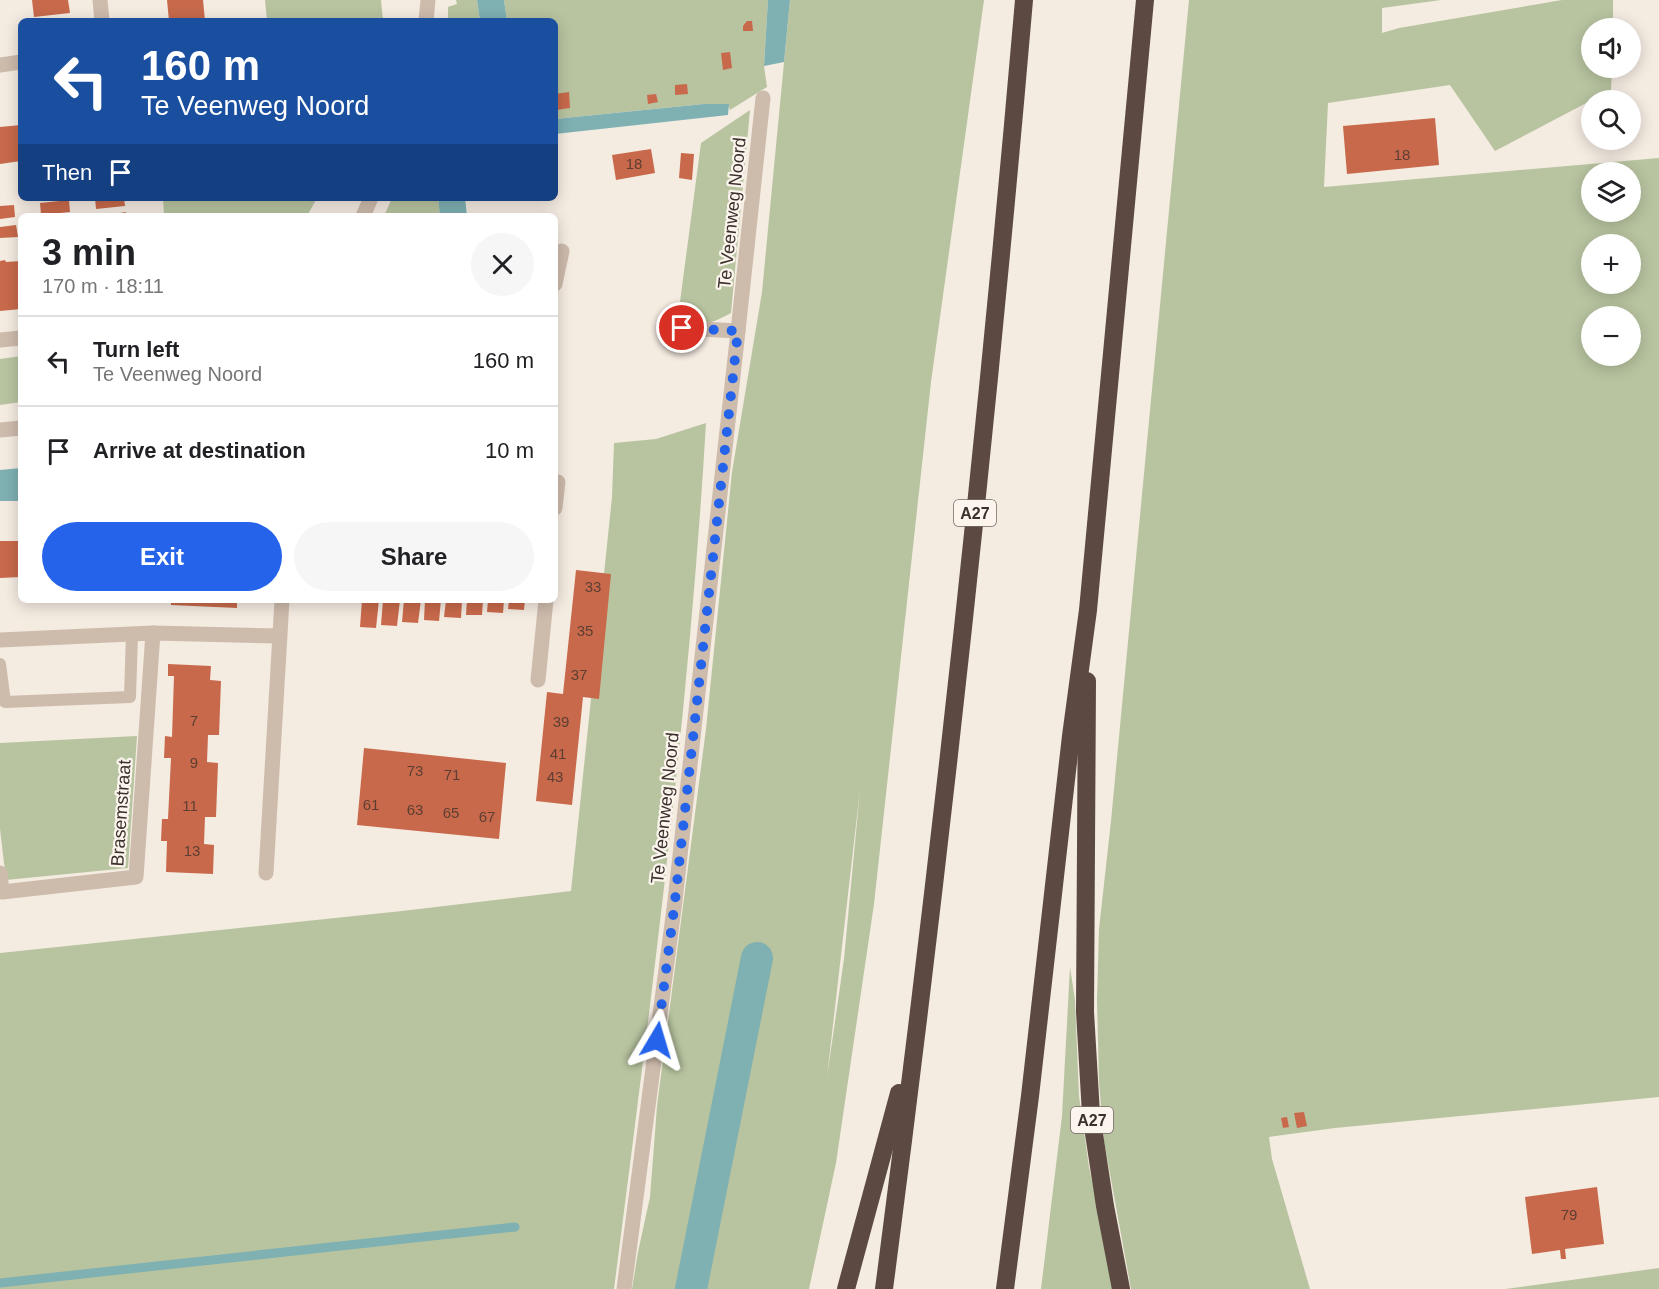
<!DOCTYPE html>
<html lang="en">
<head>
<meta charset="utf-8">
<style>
  :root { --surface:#fff; --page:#f6f6f6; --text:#202124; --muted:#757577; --line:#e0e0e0; --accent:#2563eb }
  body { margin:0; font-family:Arial,sans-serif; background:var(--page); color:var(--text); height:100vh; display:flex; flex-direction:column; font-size:22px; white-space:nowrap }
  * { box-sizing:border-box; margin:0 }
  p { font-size:20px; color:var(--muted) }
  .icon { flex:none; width:33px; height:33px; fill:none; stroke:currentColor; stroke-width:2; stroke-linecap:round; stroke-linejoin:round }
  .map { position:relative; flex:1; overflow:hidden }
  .details { position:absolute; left:18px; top:213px; width:540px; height:390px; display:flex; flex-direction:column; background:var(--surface); border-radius:9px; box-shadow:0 3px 15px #0003 }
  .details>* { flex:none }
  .top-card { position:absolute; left:18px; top:18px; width:540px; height:183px; border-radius:9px; box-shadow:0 3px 15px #0003; background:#1a4fa0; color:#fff; overflow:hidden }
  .controls { position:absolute; left:1581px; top:18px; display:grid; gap:12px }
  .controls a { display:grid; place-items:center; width:60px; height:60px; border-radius:50%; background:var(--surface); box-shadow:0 3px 15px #0003; font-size:30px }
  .pin { position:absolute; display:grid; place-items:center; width:51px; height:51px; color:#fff; margin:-26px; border:3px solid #fff; border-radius:50%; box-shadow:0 2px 6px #0007 }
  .me { position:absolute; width:66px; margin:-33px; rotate:7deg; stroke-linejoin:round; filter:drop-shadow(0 0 4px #0008) }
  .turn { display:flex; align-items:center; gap:21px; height:126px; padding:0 24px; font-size:27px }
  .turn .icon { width:78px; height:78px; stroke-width:2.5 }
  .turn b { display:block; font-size:42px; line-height:51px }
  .then { display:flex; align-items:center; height:57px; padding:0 24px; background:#0003; gap:12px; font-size:22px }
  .round { display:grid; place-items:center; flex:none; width:63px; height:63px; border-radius:32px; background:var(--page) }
  .headline { display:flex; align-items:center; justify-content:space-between; height:102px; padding:0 24px }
  h1 { font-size:36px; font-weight:600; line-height:45px }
  .button { display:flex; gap:12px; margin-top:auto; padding:12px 24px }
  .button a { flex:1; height:69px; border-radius:36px; background:var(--accent); color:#fff; font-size:24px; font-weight:600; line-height:69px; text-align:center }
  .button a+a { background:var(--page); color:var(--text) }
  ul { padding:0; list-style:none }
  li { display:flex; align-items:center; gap:18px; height:90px; padding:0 24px; border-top:2px solid var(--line) }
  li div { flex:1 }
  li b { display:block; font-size:22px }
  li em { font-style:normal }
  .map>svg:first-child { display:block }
</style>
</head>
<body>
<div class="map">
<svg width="1659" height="1289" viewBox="0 0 1659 1289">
  <rect width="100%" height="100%" fill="#f4ebe1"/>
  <g fill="#b8c4a0" fill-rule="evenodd">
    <polygon points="265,0 381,0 383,21 267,21"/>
    <polygon points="456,0 477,0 480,21 448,21 448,7 457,4"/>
    <polygon points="504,0 768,0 764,66 767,87 730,110 728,104 704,104 555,119 555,21 507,21"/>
    <path d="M790,0H984L931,382L874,904L836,1163L809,1289H632L638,1252L650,1197L657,1106L706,729L732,472L762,292ZM860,790L844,959L827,1077Z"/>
    <path d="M1189,0H1441L1382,8V33L1399,28L1562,0H1613V28H1592V68H1612L1611,90L1495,151L1450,85L1328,103L1324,187L1659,158V1097L1335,1128L1269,1137L1272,1159L1310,1289H1131L1104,1141L1099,1082L1097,1000L1099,929L1111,821ZM1592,172H1630V212H1592ZM1592,244H1630V284H1592ZM1592,316H1630V356H1592Z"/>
    <path d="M750,110L731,313C705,327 705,324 678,317L701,143Z"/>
    <polygon points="163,198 317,198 307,216 164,216"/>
    <polygon points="392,198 438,198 440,216 384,216"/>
    <polygon points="21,356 21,402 0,405 0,359"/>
    <path d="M706,423C689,713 651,1001 614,1289H0V953L402,911L571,891L612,497L614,443L656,439Z"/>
    <polygon points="137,736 128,868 6,880 0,829 0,743"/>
    <polygon points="1070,967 1075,1000 1079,1096 1089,1167 1115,1289 1041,1289 1062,1116"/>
    <polygon points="1659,1268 1659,1289 1505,1289"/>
  </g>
  <g fill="#7fb0b2">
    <polygon points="477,0 504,0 507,21 480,21"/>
    <polygon points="768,0 790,0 784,62 764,66"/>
    <polygon points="704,104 729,104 728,115 555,134 555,119"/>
    <polygon points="438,198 465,198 467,216 440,216"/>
    <polygon points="21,468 21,501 0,501 0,470"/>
  </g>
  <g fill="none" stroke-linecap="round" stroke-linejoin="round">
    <polyline stroke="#7fb0b2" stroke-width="9" points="0,1283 515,1227"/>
    <polyline stroke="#7fb0b2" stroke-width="32" points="691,1289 757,958"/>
  </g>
  <g fill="#c8694b">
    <polygon points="32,0 68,0 70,13 34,17"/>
    <polygon points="167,0 203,0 205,21 169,21"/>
    <polygon points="747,21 752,21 753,31 743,31 743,26"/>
    <polygon points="730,52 732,68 723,70 721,53"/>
    <polygon points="687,84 688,94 675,95 675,85"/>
    <polygon points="569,92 570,108 556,110 555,94"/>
    <polygon points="656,94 658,102 648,104 647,95"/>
    <polygon points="1435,118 1439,165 1347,174 1343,126"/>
    <polygon points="21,125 21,161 0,164 0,127"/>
    <polygon points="651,149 655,173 616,180 612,155"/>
    <polygon points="681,153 694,154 692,180 679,178"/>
    <polygon points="95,198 124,198 125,206 96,209"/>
    <polygon points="69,200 70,212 41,215 40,203"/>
    <polygon points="14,205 15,217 0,219 0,206"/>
    <polygon points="126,212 126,216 109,216 109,215"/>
    <polygon points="16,225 18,237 0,238 0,227"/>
    <polygon points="5,260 6,262 21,261 21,309 0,311 0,261"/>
    <polygon points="0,541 21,541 21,577 0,578"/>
    <polygon points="576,570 611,574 599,699 583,697 572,805 536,801 547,692 563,694"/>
    <polygon points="171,600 237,600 237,608 171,605"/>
    <polygon points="362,600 379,600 376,628 360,627"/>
    <polygon points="383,600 400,600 397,626 381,625"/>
    <polygon points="404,600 421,600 418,623 402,622"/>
    <polygon points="425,600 441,600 439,621 424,620"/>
    <polygon points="446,600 462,600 461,618 444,617"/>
    <polygon points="467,600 483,600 482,615 466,615"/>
    <polygon points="488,600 504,600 503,613 487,612"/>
    <polygon points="509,600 525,600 524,610 508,609"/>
    <polygon points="168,664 211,666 210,680 221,681 219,735 208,735 207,762 218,763 216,817 205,817 204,844 214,845 213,874 166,872 167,841 161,841 162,819 168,819 171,758 164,758 165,736 172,737 174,676 168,676"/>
    <polygon points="364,748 506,763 499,839 357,825"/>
    <polygon points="1304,1112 1307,1126 1297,1128 1294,1113"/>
    <polygon points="1287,1117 1289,1127 1283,1128 1281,1118"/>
    <polygon points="1597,1187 1604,1244 1565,1249 1566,1259 1561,1259 1560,1250 1532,1254 1525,1197"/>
  </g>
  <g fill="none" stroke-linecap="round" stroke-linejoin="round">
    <polyline stroke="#cdbbac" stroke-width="12" points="0,664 5,702 130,697 132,634"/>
    <polyline stroke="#cdbbac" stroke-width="15" points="0,873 2,892 136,877 153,633"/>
    <g stroke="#cdbbac" stroke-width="15">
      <polyline points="100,0 102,21"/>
      <polyline points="0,65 21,62"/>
      <polyline points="555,284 562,251"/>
      <polyline points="682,328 738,331 763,98"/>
      <polyline points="0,340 21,338"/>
      <polyline points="555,482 558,482 555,508"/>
      <polyline points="0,640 153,633 279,636"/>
      <polyline points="538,680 546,600"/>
      <polyline points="266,873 282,600"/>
      <polyline points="624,1289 675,901 738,331"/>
    </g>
    <g stroke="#cdbbac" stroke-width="15">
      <polyline points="426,21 428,0"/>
      <polyline points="363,216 371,198"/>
      <polyline points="0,430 21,428"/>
    </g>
    <g stroke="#5c4a42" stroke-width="18">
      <polyline points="1087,681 1085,1012 1091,1114 1105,1206 1121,1289"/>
      <polyline points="846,1289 899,1093"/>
      <path d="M884,1289C940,860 987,431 1024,0"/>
      <polyline points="1005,1289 1030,1096 1071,736 1088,610 1145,0"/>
    </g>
  </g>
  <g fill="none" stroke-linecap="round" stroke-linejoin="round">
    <polyline stroke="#2563eb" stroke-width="10" stroke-dasharray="0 18" points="657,1040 675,901 738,331 682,328"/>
  </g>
  <g text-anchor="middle" stroke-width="4.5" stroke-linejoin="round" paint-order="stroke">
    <g font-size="15" fill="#5e3e33">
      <text x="1402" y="160">18</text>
      <text x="634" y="169">18</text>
      <text x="593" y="592">33</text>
      <text x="585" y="636">35</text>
      <text x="579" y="680">37</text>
      <text x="194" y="726">7</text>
      <text x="561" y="727">39</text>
      <text x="558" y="759">41</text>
      <text x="194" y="768">9</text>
      <text x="415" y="776">73</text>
      <text x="452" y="780">71</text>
      <text x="555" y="782">43</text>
      <text x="371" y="810">61</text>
      <text x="190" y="811">11</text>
      <text x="415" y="815">63</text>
      <text x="451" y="818">65</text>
      <text x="487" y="822">67</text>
      <text x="192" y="856">13</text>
      <text x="1569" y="1220">79</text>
    </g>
    <g fill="#fbf5ee" stroke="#756b66" stroke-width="1.5">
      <rect x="954" y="500" width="42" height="26" rx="4.5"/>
      <rect x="1071" y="1107" width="42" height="26" rx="4.5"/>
    </g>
    <g font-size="16" font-weight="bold" fill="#3b302b">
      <text x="975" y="519">A27</text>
      <text x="1092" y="1126">A27</text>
    </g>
    <g font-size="18" fill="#3b302b" stroke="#fbf5ee">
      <text transform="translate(732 213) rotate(-84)" y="6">Te Veenweg Noord</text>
      <text transform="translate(665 808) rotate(-84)" y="6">Te Veenweg Noord</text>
      <text transform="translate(121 813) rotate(-86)" y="6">Brasemstraat</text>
    </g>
  </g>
</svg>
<div class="controls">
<a><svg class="icon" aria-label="sound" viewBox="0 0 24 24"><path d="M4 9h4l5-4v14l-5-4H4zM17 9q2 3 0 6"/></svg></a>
<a><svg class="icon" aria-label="search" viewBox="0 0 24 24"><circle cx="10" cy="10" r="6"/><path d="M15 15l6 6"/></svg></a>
<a><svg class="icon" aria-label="layers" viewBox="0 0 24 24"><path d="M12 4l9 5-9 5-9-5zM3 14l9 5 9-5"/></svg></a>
<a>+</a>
<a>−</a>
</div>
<div class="pin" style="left:682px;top:328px;background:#d93025"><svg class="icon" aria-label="arrive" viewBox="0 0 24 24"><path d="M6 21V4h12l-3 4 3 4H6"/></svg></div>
<svg class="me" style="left:657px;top:1040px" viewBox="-20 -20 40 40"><path d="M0-17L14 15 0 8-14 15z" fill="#2563eb" stroke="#fff" stroke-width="4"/></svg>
<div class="top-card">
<div class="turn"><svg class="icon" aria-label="left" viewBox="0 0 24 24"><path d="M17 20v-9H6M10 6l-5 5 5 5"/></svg><div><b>160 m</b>Te Veenweg Noord</div></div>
<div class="then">Then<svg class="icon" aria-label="arrive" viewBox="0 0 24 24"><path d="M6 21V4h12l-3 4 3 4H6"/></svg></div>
</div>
<section class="details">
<div class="headline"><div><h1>3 min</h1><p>170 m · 18:11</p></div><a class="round"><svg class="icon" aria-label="close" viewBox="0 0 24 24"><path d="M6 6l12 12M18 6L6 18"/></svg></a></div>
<ul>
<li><svg class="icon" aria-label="left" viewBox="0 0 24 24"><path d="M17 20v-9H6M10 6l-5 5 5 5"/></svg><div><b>Turn left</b><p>Te Veenweg Noord</p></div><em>160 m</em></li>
<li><svg class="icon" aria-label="arrive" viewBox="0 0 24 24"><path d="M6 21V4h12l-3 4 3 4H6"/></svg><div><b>Arrive at destination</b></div><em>10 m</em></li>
</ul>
<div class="button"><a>Exit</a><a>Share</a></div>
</section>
</div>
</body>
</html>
